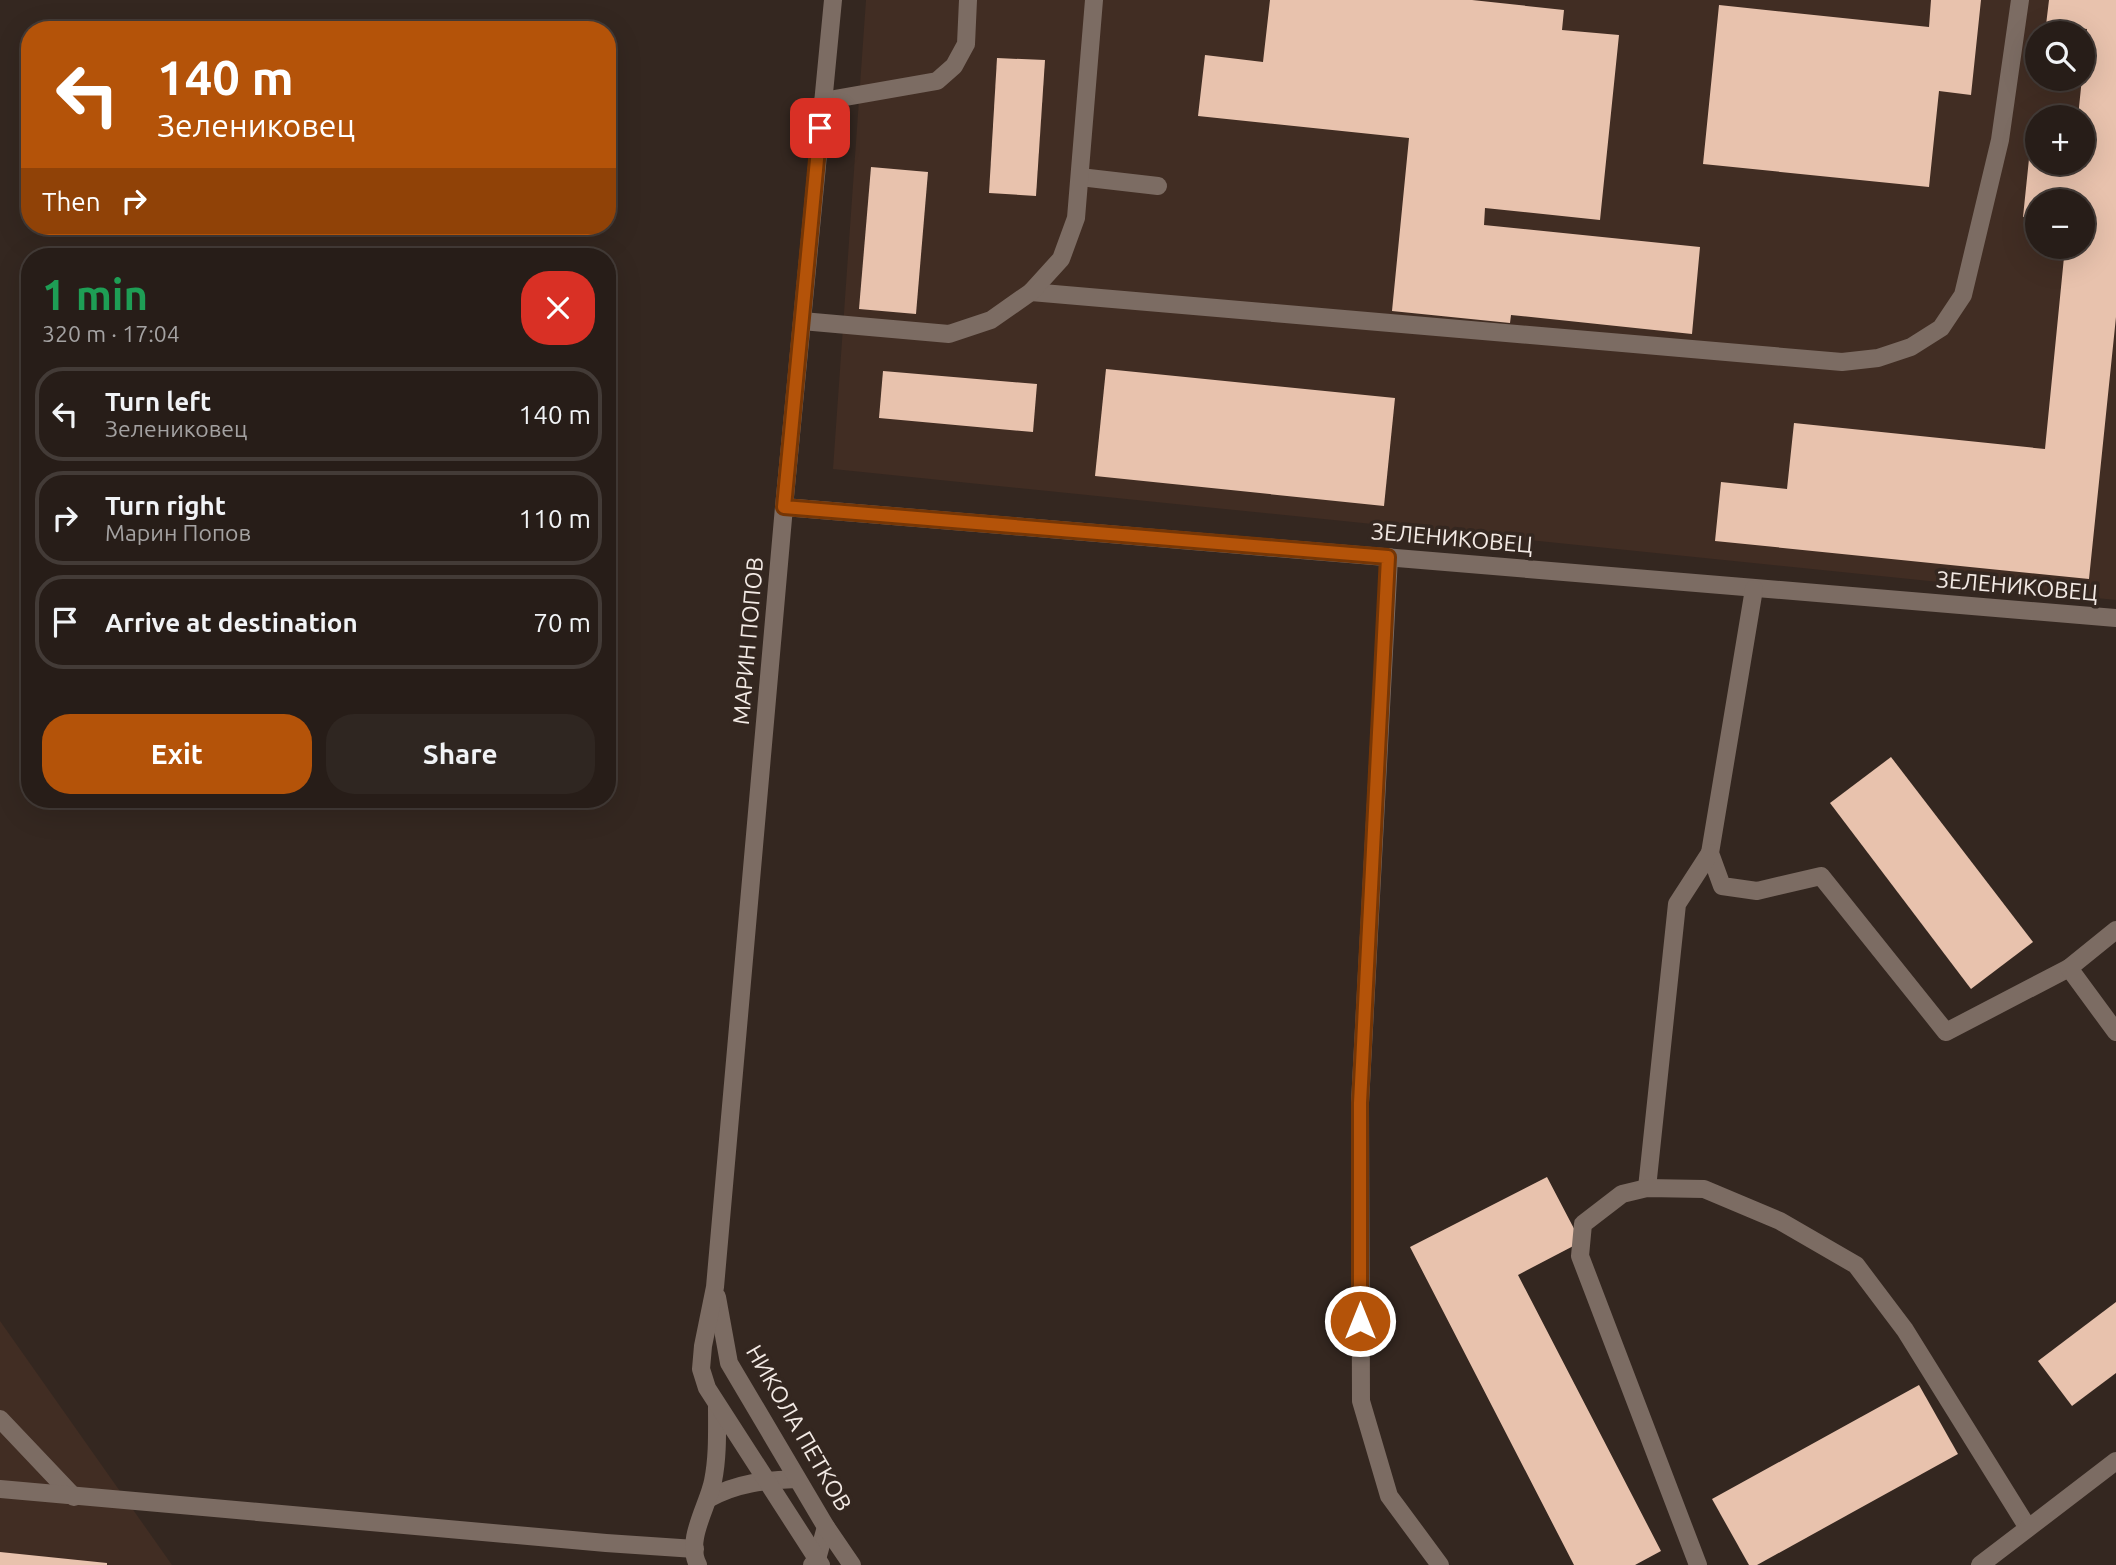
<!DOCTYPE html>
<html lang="en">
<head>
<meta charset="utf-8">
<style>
  :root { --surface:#271d18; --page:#2f2621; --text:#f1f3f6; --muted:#a4a2a2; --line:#433b37; --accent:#b45309 }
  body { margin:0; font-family:Ubuntu,sans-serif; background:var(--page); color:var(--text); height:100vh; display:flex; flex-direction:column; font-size:26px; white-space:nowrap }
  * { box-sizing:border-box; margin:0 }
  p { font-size:23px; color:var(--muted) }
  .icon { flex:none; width:38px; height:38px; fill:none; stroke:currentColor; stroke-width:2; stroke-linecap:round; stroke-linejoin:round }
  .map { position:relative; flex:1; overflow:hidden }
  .side { position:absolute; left:21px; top:248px; width:595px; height:560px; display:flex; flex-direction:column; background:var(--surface); border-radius:28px; box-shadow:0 7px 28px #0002,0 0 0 2px var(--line) }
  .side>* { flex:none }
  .guide { position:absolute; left:21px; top:21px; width:595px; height:214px; border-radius:28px; box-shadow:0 7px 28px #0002,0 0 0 2px var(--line); background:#b45309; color:#fff; overflow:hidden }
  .controls { position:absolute; left:2025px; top:21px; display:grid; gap:14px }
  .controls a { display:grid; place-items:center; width:70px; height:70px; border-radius:50%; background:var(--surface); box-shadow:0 7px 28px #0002,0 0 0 2px var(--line); font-size:35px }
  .pin { position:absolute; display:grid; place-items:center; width:60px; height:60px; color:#fff; margin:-30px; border-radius:14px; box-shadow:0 4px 10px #0006 }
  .me { position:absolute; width:77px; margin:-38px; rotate:0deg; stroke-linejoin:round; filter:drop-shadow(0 0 5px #0008) }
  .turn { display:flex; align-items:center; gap:24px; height:147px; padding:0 21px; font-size:32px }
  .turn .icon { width:91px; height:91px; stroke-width:2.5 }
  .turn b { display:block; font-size:49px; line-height:60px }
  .then { display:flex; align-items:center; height:66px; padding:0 21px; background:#0003; gap:14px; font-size:26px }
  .round { display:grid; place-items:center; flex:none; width:74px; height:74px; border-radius:28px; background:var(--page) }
  .overview { display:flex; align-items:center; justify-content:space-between; height:119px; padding:0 21px }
  h1 { font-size:42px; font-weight:600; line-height:52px; color:#1e9e55 }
  .primary-button { display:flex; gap:14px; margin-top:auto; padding:14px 21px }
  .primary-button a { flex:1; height:80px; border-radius:28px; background:var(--accent); color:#fff; font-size:28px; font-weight:600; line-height:80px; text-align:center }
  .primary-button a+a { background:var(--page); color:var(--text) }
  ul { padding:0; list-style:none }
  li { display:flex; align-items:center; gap:21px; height:94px; margin:0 14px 10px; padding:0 7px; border:4px solid var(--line); border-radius:28px }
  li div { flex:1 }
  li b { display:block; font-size:26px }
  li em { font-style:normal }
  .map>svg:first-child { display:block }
</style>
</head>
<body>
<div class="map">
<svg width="2116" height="1565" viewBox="0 0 2116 1565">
  <rect width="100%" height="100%" fill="#342720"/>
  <g fill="#412d23" fill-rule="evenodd">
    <path d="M866,0H2116V600L833,469ZM2037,33H2082V79H2037ZM2037,117H2082V163H2037ZM2037,201H2082V247H2037Z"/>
    <polygon points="0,1321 172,1565 0,1565"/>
  </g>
  <g fill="#e8c2ad">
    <polygon points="1270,0 1472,0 1564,10 1562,30 1619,35 1600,220 1485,208 1484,225 1700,247 1692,334 1511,315 1510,323 1392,311 1409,138 1198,116 1205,55 1263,62"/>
    <polygon points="1931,0 1981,0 1971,95 1939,91 1929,187 1703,164 1719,5 1929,27"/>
    <polygon points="2049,0 2116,0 2116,317 2089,579 1715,541 1721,482 1787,489 1794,423 2045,449 2065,247 2082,247 2082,201 2037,201 2037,218 2023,217 2033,120 2037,120 2037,163 2082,163 2082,117 2078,117 2087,29 2046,25"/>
    <polygon points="997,58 1045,60 1036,196 989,193"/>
    <polygon points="871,167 928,172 916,314 859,309"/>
    <polygon points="1106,369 1395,398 1384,506 1095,476"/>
    <polygon points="883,371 1037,384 1033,432 879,418"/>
    <polygon points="1891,757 2033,942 1971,989 1830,803"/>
    <polygon points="1547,1177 1581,1242 1518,1275 1661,1551 1635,1565 1574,1565 1410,1247"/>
    <polygon points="2116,1302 2116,1373 2072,1406 2038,1361"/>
    <polygon points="1919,1385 1958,1454 1757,1565 1749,1565 1712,1499"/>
    <polygon points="0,1552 107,1563 107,1565 0,1565"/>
  </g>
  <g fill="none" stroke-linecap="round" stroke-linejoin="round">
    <g stroke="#7c6c63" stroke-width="18">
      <polyline points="823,101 937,81 954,66 966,44 968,0"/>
      <polyline points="1080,177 1158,186"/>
      <polyline points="1031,292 1842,362 1878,358 1911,347 1941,328 1963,295 2000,140 2020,0"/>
      <polyline points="802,321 949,334 991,320 1031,292 1061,259 1076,218 1094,0"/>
      <polyline points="0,1419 74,1497"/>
      <polyline points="0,1489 606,1543 695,1549"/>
    </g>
    <g stroke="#7c6c63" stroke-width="18">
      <polyline points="784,507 2116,618"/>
      <polyline points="1389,557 1360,1103 1361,1401 1389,1496 1440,1565"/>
      <polyline points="1754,589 1710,853 1722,886 1757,891 1821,876 1946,1032 2069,968"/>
      <polyline points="2116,930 2069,968 2116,1032"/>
      <polyline points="1647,1188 1677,904 1710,853"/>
      <path d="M708,1499C736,1483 766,1480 797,1479"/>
      <path d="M698,1565C685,1540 708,1506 713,1481C718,1456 717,1431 717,1405"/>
      <polyline points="812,1565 817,1559 826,1527"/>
      <polyline points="1698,1565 1580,1256 1583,1224 1622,1194 1647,1188 1704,1189 1780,1221 1856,1265 1905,1330 2028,1528"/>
      <polyline points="1980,1565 2116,1461"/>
    </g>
    <g stroke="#7c6c63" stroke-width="18">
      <polyline points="717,1297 729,1363 826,1527 852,1565"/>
      <polyline points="821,1565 707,1388 701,1369 703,1346 715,1287 784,507 833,0"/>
    </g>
  </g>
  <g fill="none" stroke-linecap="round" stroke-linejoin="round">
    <defs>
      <polyline id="route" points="820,128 784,507 1388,557 1360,1103 1360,1321"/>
    </defs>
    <use href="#route" stroke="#753606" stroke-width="18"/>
    <use href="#route" stroke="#b45309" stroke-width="12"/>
  </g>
  <g text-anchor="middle" stroke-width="7" stroke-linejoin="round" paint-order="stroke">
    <g font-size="23" fill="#f3eae5" stroke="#342720">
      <text transform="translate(1452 538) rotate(5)" y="8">ЗЕЛЕНИКОВЕЦ</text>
      <text transform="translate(2017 586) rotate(5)" y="8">ЗЕЛЕНИКОВЕЦ</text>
      <text transform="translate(748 641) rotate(-85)" y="8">МАРИН ПОПОВ</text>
      <text transform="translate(799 1428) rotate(60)" y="8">НИКОЛА ПЕТКОВ</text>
    </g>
  </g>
</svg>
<div class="controls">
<a><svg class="icon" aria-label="search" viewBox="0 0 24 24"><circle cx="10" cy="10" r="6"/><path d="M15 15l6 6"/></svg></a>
<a>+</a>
<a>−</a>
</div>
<div class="pin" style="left:820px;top:128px;background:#d93025"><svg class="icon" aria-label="arrive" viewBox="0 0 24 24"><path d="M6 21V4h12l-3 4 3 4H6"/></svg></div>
<svg class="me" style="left:1360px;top:1321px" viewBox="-20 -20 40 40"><circle r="17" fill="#b45309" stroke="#fff" stroke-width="3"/><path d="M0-11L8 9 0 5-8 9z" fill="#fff"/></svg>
<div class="guide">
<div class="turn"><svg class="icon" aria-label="left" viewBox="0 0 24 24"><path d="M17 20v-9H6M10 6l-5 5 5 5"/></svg><div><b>140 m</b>Зелениковец</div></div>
<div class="then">Then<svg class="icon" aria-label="right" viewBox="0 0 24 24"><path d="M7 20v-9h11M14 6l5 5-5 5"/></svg></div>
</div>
<section class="side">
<div class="overview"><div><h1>1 min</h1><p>320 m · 17:04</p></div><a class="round" style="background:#d93025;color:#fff"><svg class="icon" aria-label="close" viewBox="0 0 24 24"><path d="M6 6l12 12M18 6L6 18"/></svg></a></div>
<ul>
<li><svg class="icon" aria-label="left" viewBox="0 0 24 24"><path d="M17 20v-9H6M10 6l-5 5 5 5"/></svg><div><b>Turn left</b><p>Зелениковец</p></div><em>140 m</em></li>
<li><svg class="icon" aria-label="right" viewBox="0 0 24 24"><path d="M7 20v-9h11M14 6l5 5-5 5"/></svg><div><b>Turn right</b><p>Марин Попов</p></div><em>110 m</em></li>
<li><svg class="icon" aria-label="arrive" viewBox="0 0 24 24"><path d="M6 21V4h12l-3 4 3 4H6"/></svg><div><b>Arrive at destination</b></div><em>70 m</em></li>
</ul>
<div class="primary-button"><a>Exit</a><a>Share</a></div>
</section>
</div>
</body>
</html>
